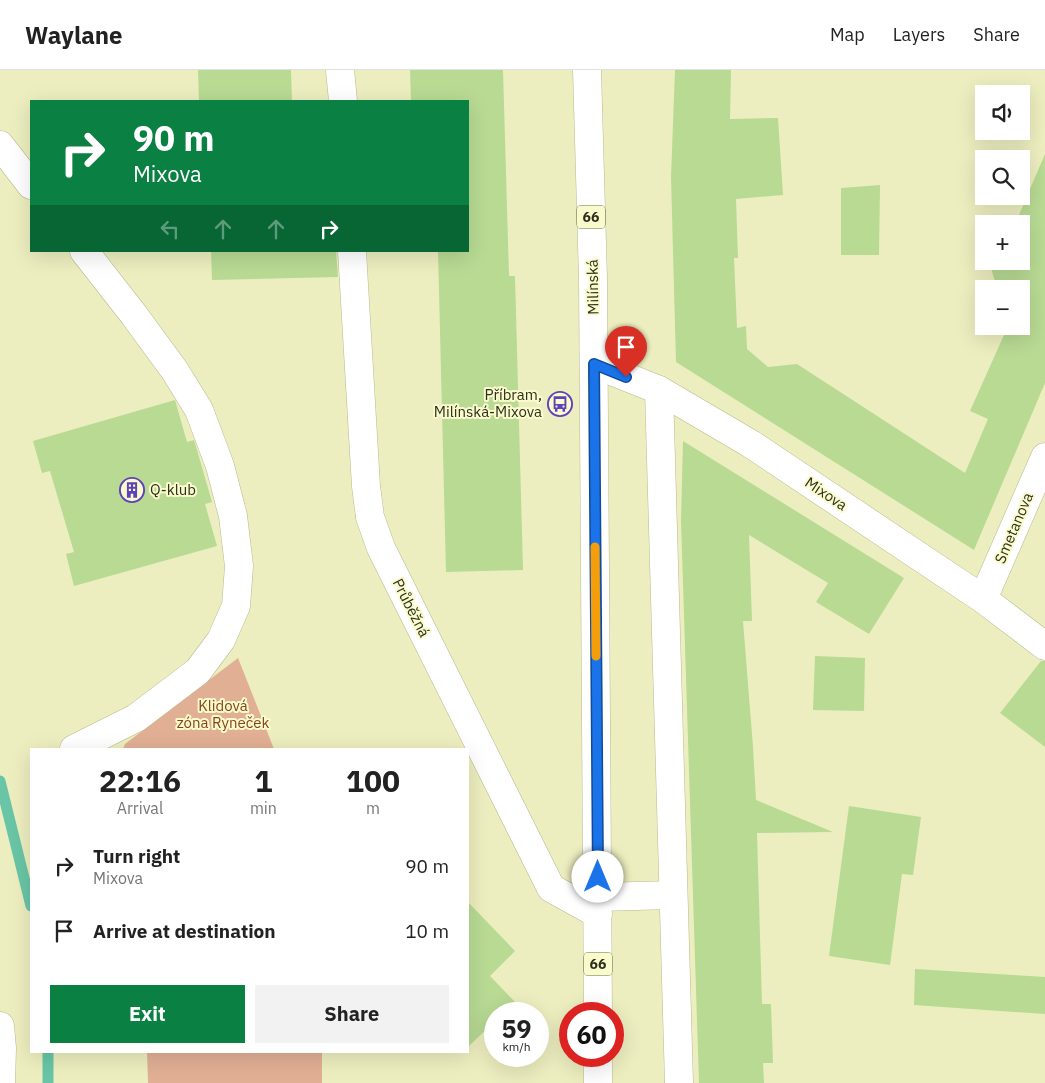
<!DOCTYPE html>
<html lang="en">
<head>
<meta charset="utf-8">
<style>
  :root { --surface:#fff; --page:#f2f2f2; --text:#222; --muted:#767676; --line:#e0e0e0; --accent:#0b8043 }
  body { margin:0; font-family:"IBM Plex Sans",sans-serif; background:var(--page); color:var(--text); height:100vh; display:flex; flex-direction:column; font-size:19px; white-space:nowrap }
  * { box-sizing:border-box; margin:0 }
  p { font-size:16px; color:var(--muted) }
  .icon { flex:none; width:28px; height:28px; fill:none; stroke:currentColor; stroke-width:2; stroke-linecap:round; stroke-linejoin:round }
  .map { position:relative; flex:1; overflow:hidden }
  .side { position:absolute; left:30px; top:678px; width:439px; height:305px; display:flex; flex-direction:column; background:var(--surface); border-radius:0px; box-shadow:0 5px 20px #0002 }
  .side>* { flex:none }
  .top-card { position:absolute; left:30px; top:30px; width:439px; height:152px; border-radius:0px; box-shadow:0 5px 20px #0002; background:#0b8043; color:#fff; overflow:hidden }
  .buttons { position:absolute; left:975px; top:15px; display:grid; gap:10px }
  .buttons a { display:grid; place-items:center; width:55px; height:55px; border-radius:0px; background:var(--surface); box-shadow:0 5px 20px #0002; font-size:25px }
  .speed { position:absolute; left:484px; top:932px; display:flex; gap:10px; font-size:25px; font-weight:700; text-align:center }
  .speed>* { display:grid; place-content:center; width:65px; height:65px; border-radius:50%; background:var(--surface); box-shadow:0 5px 20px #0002; line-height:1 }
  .speed small { font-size:12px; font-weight:400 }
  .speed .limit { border:8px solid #d22; background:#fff; color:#111 }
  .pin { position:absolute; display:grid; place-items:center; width:42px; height:42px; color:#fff; margin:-51px -21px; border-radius:50% 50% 50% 0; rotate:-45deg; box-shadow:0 0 5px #0007 }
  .pin .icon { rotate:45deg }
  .me { position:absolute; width:55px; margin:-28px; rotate:0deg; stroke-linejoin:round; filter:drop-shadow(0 0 4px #0008) }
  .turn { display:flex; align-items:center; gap:18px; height:105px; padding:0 20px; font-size:22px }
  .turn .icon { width:65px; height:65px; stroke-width:2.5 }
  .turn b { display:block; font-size:35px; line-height:42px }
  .lanes { display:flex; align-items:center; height:48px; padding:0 20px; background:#0003; justify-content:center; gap:25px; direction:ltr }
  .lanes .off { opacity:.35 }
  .eta { display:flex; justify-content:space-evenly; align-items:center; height:85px; text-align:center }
  .eta b { font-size:30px; font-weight:800; line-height:35px }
  .button { display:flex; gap:10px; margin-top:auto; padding:10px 20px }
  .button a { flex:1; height:58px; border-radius:0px; background:var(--accent); color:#fff; font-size:20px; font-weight:800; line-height:58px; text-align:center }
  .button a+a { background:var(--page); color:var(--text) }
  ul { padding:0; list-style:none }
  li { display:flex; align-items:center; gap:15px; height:65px; padding:0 20px }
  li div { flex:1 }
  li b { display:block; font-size:19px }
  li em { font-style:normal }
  header { display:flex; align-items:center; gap:30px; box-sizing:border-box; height:70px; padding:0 25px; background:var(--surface); border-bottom:1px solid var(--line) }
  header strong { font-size:24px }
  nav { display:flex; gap:28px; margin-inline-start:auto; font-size:18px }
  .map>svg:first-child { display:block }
</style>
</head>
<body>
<header>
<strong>Waylane</strong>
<nav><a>Map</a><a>Layers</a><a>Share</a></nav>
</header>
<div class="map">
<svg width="1045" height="1013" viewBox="0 0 1045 1013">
  <rect width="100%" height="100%" fill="#eceebf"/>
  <g fill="#e1af94">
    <polygon points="238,588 274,679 123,679 125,674"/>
    <polygon points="147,981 322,981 322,1013 148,1013"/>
  </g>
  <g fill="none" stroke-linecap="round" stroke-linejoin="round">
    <g stroke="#69c5a5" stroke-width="11">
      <polyline points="0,711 31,836"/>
      <polyline points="48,1013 48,981"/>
    </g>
  </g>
  <g fill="#b8da93">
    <polygon points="198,0 291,0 292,31 199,31"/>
    <polygon points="410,0 503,0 509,206 515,206 523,500 446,502 438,181 468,181 468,31 411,31"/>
    <polygon points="675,0 731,0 730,49 778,48 783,125 736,129 738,188 734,188 737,258 746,256 747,279 768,297 797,294 965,403 988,349 970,341 1008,256 1021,256 1021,219 997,219 989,191 1021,191 1021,154 1015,154 1045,84 1045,313 974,480 676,292 671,107"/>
    <polygon points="880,115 879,185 841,185 841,118"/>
    <polygon points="211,181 336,181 338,207 212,210"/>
    <polygon points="175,330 187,372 194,370 197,380 212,432 205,434 217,476 74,516 66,484 74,482 50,401 42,403 33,371"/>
    <polygon points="683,371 904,508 869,564 816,532 828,513 749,465 752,551 743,551 753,677 756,730 833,762 757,763 762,934 771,934 773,993 763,993 764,1013 699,1013 681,451"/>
    <polygon points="815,586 865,588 864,641 813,640"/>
    <polygon points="1041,591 1045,591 1045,677 1000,643"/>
    <polygon points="849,736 921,747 913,805 902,804 890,895 829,886"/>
    <polygon points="468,832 515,881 490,906 515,932 503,944 495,944 495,951 468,977"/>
    <polygon points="915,899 1045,907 1045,944 914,935"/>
  </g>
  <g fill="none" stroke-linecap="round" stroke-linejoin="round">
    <defs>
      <g id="minor">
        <polyline points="340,0 343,31"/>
        <polyline points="0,75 31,115"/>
        <polyline points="352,181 366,416 370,447 381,478 551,818 598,844"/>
        <polyline points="594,294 659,320 751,374 983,529 1045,576"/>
        <polyline points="659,320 679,1013"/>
        <polyline points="983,529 1045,387"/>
        <polyline points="74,679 136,648 198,601 221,570 236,536 239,496 233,446 220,396 199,340 175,301 134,245 84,181"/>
        <polyline points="598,827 673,825"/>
        <polyline points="0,956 2,978 1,1013"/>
      </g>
      <g id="major">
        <polyline points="587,0 593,209 598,944"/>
        <polyline points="598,986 598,1013"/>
      </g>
    </defs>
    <use href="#minor" stroke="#b9ba8d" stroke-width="29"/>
    <use href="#major" stroke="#b9ba8d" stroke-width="29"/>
    <use href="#minor" stroke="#fff" stroke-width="28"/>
    <use href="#major" stroke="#fff" stroke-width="28"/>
  </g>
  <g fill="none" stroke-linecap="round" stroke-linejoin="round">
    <defs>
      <polyline id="route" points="598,807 594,294 626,307"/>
    </defs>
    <use href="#route" stroke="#114b97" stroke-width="12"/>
    <use href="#route" stroke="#1a73e8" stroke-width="9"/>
    <polyline stroke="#f59e0b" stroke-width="9" points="595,477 596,586"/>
  </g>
  <defs>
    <symbol id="bus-ring" viewBox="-11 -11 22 22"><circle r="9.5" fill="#fafbcc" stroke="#5f42bb" stroke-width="1.5"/><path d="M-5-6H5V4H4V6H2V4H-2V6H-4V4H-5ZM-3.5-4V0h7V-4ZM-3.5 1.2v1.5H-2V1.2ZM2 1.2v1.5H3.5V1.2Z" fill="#5f42bb"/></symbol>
    <symbol id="building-ring" viewBox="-11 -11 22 22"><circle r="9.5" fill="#fafbcc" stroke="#5f42bb" stroke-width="1.5"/><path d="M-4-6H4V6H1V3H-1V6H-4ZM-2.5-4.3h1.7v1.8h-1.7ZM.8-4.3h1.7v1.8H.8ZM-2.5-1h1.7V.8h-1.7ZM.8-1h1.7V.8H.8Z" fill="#5f42bb"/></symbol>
  </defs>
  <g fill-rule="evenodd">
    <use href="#bus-ring" x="546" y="320" width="28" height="28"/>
    <use href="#building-ring" x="118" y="406" width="28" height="28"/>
  </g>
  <g text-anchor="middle" stroke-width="4" stroke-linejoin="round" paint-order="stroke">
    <g fill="#fafbcc" stroke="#6b6c51" stroke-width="1">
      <rect x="577" y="135.5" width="28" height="23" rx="4"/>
      <rect x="584" y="882.5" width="28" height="23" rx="4"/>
    </g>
    <g font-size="14" font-weight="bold" fill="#2e2e1c">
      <text x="591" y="152">66</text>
      <text x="598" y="899">66</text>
    </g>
    <g font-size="15" fill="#2e2e1c" stroke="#fafbcc">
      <text transform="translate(593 217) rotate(-91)" y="5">Milínská</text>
      <text transform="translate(826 424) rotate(34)" y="5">Mixova</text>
      <text transform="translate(1014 458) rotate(-67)" y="5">Smetanova</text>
      <text transform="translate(411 538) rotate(63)" y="5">Průběžná</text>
    </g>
    <g font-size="15" fill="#2e2e1c" stroke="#fafbcc" text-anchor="end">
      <text x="542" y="330">Příbram,<tspan x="542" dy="17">Milínská-Mixova</tspan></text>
      <text x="150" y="425" text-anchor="start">Q-klub</text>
    </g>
    <g font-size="15" fill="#85431b" stroke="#fafbcc">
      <text x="223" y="641">Klidová<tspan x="223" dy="17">zóna Ryneček</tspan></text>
    </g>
  </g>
</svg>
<div class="buttons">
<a><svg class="icon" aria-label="sound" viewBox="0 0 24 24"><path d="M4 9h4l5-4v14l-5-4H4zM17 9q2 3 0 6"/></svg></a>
<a><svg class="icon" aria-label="search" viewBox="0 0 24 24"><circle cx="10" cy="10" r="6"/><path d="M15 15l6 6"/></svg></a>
<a>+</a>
<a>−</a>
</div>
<div class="speed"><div>59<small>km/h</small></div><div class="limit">60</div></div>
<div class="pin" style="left:626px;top:307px;background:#d93025"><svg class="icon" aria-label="arrive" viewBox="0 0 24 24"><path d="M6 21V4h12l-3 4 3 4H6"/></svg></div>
<svg class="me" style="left:598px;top:807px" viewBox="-20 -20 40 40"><circle r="19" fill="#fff"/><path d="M0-13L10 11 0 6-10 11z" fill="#1a73e8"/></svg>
<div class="top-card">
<div class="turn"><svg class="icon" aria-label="right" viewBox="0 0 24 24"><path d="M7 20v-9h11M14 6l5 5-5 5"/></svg><div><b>90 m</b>Mixova</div></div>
<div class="lanes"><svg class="icon off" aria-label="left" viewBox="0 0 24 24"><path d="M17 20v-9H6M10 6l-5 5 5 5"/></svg><svg class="icon off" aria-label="ahead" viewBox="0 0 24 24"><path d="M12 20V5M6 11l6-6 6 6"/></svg><svg class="icon off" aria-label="ahead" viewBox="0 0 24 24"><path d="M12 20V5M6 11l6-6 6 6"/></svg><svg class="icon" aria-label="right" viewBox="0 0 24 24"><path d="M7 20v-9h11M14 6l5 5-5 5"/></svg></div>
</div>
<section class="side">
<div class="eta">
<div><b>22:16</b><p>Arrival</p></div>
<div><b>1</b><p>min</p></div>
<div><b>100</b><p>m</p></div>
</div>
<ul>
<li><svg class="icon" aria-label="right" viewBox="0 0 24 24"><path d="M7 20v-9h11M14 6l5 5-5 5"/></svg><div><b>Turn right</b><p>Mixova</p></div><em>90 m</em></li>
<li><svg class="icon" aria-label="arrive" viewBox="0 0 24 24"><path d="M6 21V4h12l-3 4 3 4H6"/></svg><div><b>Arrive at destination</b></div><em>10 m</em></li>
</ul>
<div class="button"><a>Exit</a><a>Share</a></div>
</section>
</div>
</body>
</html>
